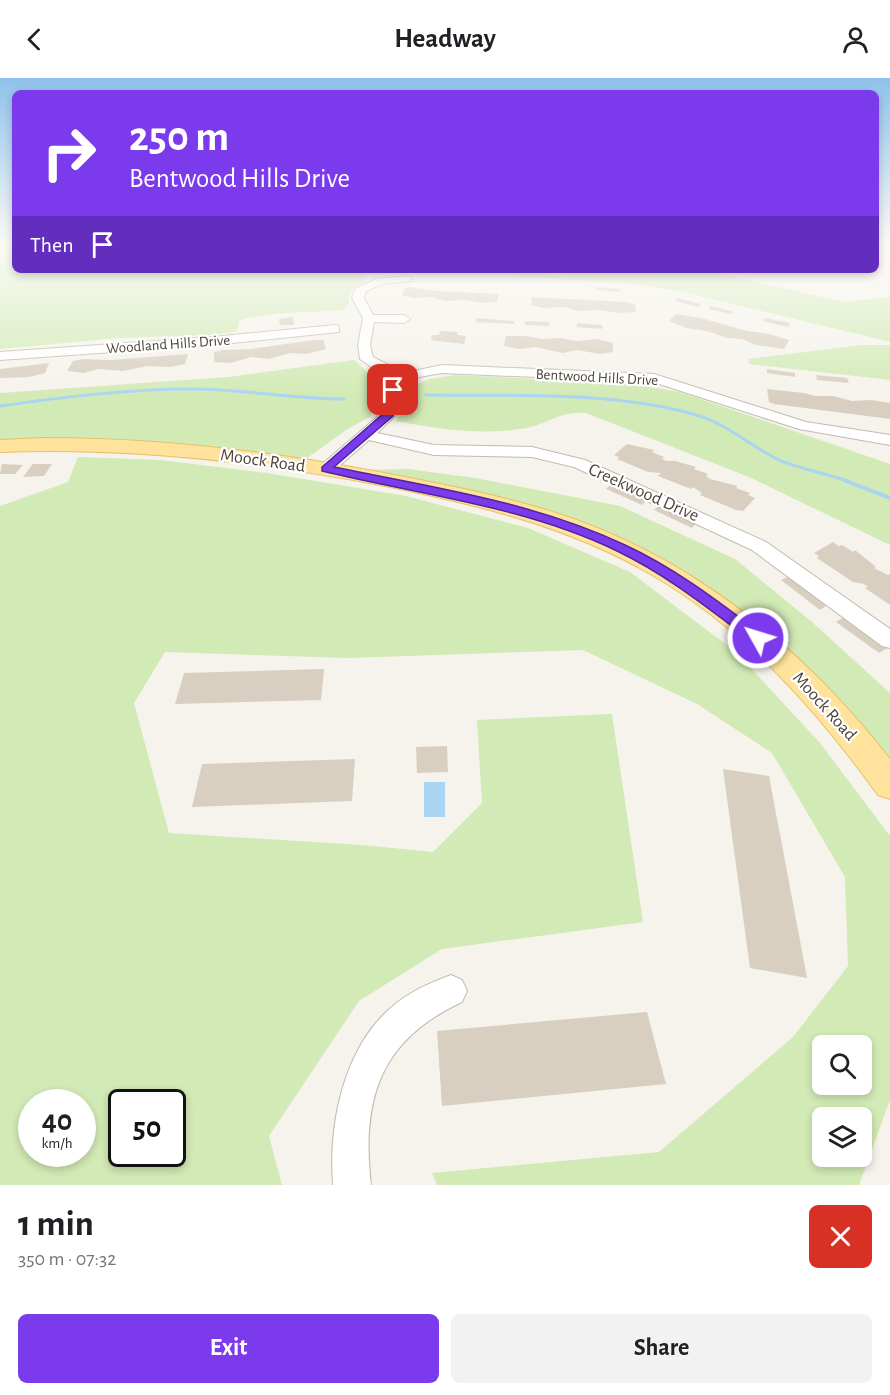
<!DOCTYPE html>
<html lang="en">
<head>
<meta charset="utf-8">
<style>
  :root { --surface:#fff; --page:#f2f2f2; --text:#202124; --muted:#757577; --accent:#7c3aed }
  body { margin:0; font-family:"Alegreya Sans",sans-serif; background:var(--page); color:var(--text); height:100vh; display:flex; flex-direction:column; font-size:22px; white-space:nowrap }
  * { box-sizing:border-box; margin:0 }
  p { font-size:20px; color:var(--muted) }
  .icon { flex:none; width:33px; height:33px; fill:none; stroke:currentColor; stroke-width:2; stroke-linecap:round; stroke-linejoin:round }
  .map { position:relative; height:1107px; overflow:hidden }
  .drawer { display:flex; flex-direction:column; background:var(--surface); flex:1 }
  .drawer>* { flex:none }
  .top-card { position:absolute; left:12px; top:12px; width:867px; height:183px; border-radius:9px; box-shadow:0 3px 9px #0003; background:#7c3aed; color:#fff; overflow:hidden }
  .fabs { position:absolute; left:812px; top:957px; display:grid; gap:12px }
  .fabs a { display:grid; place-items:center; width:60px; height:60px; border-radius:9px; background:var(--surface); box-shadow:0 3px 9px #0003; font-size:30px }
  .speed { position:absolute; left:18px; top:1011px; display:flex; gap:12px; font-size:30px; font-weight:700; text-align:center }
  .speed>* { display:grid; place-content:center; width:78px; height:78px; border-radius:50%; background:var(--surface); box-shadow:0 3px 9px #0003; line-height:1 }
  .speed small { font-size:15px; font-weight:400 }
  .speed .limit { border:3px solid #111; border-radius:9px; background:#fff; color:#111 }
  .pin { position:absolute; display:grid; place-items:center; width:51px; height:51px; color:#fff; margin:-26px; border-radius:12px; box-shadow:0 3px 9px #0006 }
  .me { position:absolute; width:66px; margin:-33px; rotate:309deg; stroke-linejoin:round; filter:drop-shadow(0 0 4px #0008) }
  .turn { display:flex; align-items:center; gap:21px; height:126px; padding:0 18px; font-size:27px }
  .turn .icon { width:78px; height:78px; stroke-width:2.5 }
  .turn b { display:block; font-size:42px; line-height:51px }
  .then { display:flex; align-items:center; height:57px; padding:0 18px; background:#0003; gap:12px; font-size:22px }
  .round { display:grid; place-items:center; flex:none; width:63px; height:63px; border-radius:9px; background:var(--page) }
  .headline { display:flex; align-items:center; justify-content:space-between; height:102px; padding:0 18px }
  h1 { font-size:36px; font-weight:700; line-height:45px }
  .action { display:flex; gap:12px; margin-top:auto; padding:12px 18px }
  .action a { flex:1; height:69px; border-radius:9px; background:var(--accent); color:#fff; font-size:24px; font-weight:700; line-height:69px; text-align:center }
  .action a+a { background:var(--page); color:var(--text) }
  header { display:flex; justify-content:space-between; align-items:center; height:78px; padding:0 18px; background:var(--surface); font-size:27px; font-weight:700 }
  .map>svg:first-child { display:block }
</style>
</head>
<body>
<header><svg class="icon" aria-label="back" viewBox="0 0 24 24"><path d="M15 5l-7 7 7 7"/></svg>Headway<svg class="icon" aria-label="person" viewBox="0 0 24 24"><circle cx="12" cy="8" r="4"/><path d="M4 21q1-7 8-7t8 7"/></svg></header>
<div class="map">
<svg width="890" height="1107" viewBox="0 0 890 1107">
  <rect width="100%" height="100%" fill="#f6f3ec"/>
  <g fill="#d2eab5" fill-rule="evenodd">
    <path d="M0,166H15V192H368L363,200L365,204C354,209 347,212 349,225L343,232C309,235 273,233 240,242L236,254L207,257L119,260L0,271Z"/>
    <polygon points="408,192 705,192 843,224 890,219 890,264 680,213 626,205"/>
    <polygon points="862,267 890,267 890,302 749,286 748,281"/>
    <polygon points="354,282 377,303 374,326 370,339 349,350 303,383 0,363 0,315 228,299"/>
    <path d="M455,297L627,305L680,314L890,386V467L749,399L586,335C560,332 545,348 520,351C479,357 436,351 396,343L413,308L429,301Z"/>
    <path d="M78,379L161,382L267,395L406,418L528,450L630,494L736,574L820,665L890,758V1022L859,1107H437L432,1095L659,1074L793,959L848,888L845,799L772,675L697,626L583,572L348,580L165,574L134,625L169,755L362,767L433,774L482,725L477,642L612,636L643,844L442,871L359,923L269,1058L282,1107H0V428L68,404ZM822,968H861V1006H822ZM32,1024H82V1076H32ZM122,1024H172V1076H122ZM822,1040H861V1078H822Z"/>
    <polygon points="408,391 475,400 620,428 735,481 812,544 890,615 890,694 812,599 614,461 361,392"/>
  </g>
  <rect fill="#a9d4f2" x="424" y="704" width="21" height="35"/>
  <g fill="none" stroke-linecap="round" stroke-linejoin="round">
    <g stroke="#a9d4f2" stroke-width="3">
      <path d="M426,317C510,318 612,313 693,336C727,345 747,366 777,381C798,391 827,395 850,404"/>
      <path d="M0,328C64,319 128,311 192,311C243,311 293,321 344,321"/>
    </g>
    <polyline stroke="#a9d4f2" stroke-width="4" points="846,403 890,420"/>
  </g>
  <g fill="#d8cfc1">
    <polygon points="410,209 436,213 499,216 497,224 484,225 465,222 445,223 432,219 414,220 402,217 405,210"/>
    <polygon points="597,209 620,211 620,214 596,212"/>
    <polygon points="532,219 626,224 635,226 636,234 619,235 597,232 578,233 564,229 544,230 531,227"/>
    <polygon points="678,220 701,226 698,229 675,223"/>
    <polygon points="711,228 734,234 731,236 708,231"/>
    <polygon points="676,236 701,240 747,253 769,256 789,262 784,271 756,267 742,261 727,260 707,253 686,250 669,243"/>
    <polygon points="293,239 294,247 280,247 279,241"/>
    <polygon points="477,240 514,243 514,246 476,244"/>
    <polygon points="765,240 790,245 788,249 763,243"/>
    <polygon points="525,243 549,244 549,248 525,247"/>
    <polygon points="577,245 602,247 602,251 577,249"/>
    <polygon points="440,253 458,254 457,257 466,258 464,266 431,262 432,257 439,257"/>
    <polygon points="506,258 526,258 542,261 561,260 576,263 597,261 613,265 613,274 600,276 577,272 563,275 536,269 519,271 504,268"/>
    <polygon points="314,262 323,262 326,271 306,276 290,275 269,281 251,279 231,285 214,284 214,274 224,272 251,271"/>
    <polygon points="188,276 185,286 170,289 147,288 123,293 98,291 84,295 67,293 73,283 83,281 111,282"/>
    <polygon points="49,285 45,295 29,299 0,300 0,291"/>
    <polygon points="767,291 795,295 795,299 767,295"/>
    <polygon points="816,297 847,300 849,305 817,302"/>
    <polygon points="767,311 804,315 815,318 833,318 852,323 871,322 890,325 890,341 774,326 769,324"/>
    <polygon points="627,366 654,372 652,374 664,379 662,381 666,383 675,383 696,389 694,391 708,396 706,398 710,401 738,408 736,410 750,415 748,417 755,420 743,433 736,432 700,417 702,415 693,409 691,411 658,398 661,395 648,394 617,381 619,379 614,377"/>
    <polygon points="2,386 23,387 15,396 0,396"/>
    <polygon points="33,386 52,386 44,398 23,399"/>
    <polygon points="612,405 648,421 642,427 606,411"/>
    <polygon points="661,426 698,443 692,450 654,432"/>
    <polygon points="833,464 838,468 842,467 853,474 855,472 876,489 874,490 888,497 890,496 890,527 865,510 868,509 864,506 853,504 817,480 819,478 814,475"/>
    <polygon points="790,498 829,526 820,532 781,502"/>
    <polygon points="845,538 889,569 879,575 836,544"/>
    <polygon points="324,591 321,622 175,626 184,595"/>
    <polygon points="447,668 448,694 417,695 416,669"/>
    <polygon points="355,681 352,723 192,729 202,686"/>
    <polygon points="723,691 769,698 807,900 750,890"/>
    <polygon points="647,934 666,1006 442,1028 437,953"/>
  </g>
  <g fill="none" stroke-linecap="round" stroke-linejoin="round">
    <defs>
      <g id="minor">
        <polygon points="407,198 411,199 411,203 382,206 366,213 364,220 373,237 404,237 410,241 404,245 374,244 370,267 373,279 404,295 442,287 654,296 806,344 890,357 890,367 799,351 653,304 442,295 419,299 402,309 397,336 377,355 434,367 532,369 585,382 766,464 890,551 890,570 882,568 752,472 574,389 532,379 434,377 369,362 332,394 320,394 318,391 320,388 383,334 386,312 395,301 381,296 360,281 358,267 363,240 352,220 355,211 376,201"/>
        <polygon points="335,247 339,248 339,254 213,267 0,282 0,274 213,259"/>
        <path d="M451,897L462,902L467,913L462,924C380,962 361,1021 371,1107H333C328,1038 347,951 413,914C425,907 438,902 451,897Z"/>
      </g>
      <path id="major" d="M44,360C153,360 260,372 368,392C437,405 508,418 574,441C702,487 807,575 890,681V721L878,717C816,631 745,551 652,497C568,448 475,426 380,407C254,383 128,369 0,374V362Z"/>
    </defs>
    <use href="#minor" stroke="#c2bbae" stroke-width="2"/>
    <use href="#major" stroke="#e6c16a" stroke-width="2"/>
    <use href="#minor" fill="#fff" fill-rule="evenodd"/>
    <use href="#major" fill="#ffe39c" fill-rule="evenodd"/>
  </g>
  <linearGradient id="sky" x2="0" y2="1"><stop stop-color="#8fc1ec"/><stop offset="0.52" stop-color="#fbfaf6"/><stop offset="1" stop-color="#fbfaf6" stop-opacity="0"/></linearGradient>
  <rect width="890" height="321" fill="url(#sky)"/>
  <path fill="#7c3aed" stroke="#51269a" stroke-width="1.5" d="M390,310L397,312V328L393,338L334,389C432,409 534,424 625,467C675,490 719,524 763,557L765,560L763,564H753C709,531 667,497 617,473C524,428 421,417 322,393V389L385,334Z"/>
  <g text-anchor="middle" stroke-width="4.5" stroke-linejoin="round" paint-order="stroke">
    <g font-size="15" fill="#4b4439" stroke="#fff">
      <text transform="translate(168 266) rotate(-4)" y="5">Woodland Hills Drive</text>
      <text transform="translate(597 299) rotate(3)" y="5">Bentwood Hills Drive</text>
    </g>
    <g font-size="18" fill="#4b4439" stroke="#fff">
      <text transform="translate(263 382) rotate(8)" y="6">Moock Road</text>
      <text transform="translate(644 414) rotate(24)" y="6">Creekwood Drive</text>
      <text transform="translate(825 628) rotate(48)" y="6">Moock Road</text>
    </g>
  </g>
</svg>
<div class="fabs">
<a><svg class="icon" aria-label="search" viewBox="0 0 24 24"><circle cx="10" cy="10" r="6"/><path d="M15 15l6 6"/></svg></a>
<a><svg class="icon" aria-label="layers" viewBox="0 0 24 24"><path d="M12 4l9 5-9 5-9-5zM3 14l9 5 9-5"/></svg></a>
</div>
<div class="speed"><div>40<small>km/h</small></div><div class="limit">50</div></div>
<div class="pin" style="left:393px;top:312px;background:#d93025"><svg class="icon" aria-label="arrive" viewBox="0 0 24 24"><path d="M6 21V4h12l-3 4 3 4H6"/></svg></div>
<svg class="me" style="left:758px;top:560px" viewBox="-20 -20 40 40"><circle r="17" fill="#7c3aed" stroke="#fff" stroke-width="3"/><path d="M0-11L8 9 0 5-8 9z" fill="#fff"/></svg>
<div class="top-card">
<div class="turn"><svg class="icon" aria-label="right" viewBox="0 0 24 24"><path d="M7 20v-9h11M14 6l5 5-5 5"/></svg><div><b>250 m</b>Bentwood Hills Drive</div></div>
<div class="then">Then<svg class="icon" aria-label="arrive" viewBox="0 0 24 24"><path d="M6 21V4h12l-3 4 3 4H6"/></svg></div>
</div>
</div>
<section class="drawer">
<div class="headline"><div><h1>1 min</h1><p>350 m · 07:32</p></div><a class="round" style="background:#d93025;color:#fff"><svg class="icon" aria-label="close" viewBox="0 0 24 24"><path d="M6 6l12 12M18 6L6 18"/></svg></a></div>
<div class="action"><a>Exit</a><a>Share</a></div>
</section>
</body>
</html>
